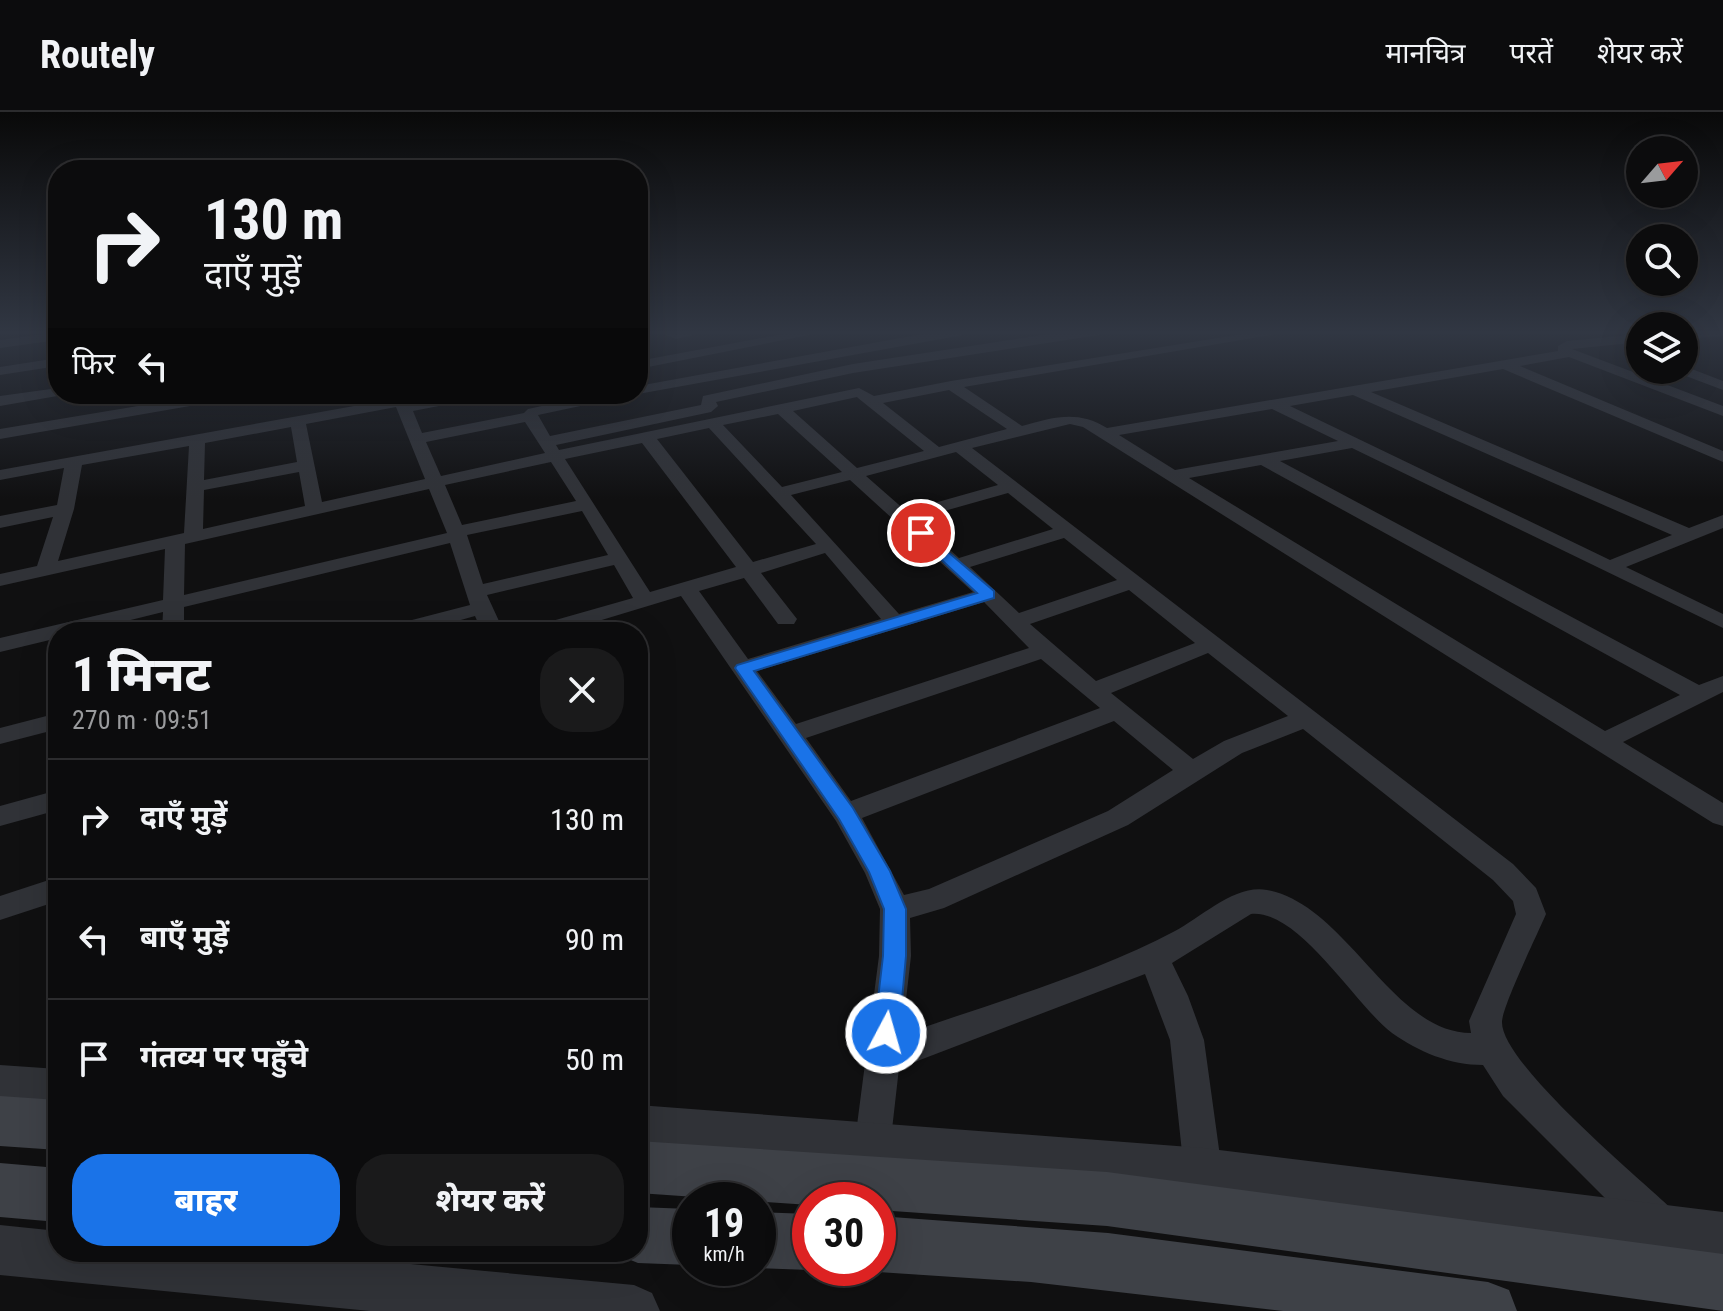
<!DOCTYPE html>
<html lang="hi">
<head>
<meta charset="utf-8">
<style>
  :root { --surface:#0c0c0d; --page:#1a1a1b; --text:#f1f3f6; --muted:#9a9b9d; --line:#2c2c2e; --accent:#1a73e8 }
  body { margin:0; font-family:"Roboto Condensed","Noto Sans Devanagari",sans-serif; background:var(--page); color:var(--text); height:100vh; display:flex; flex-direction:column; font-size:30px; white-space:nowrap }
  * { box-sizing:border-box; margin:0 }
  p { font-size:26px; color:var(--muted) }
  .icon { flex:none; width:44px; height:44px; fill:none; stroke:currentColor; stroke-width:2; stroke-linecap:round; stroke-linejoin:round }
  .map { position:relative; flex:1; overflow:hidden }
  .panel { position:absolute; left:48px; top:510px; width:600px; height:640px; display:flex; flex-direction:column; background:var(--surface); border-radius:32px; box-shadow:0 8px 32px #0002,0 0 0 2px var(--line) }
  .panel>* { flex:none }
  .guide { position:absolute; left:48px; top:48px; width:600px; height:244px; border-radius:32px; box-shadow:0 8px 32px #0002,0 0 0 2px var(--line); background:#0c0c0d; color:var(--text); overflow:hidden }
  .needle { width:52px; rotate:62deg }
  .fabs { position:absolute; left:1626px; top:24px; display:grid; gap:16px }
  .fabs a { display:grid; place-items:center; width:72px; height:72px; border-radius:50%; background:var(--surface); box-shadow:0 8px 32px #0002,0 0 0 2px var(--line); font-size:40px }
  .speed { position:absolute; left:672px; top:1070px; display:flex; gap:16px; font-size:40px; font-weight:700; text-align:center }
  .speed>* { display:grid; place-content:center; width:104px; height:104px; border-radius:50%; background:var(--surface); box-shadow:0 8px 32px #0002,0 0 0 2px var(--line); line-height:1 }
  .speed small { font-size:20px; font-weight:400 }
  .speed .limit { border:12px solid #d22; background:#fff; color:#111 }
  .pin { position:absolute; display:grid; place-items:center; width:68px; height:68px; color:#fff; margin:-34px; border:4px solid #fff; border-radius:50%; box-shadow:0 2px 8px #0007 }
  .me { position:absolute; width:88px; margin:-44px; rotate:6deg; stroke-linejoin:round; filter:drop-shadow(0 0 6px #0008) }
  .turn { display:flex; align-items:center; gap:28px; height:168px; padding:0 24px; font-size:36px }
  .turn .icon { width:104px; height:104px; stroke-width:2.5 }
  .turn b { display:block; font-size:56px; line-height:68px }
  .then { display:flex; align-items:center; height:76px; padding:0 24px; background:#0003; gap:16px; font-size:30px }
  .round { display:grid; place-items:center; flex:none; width:84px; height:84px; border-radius:32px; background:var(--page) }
  .overview { display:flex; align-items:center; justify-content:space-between; height:136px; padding:0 24px }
  h1 { font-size:48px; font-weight:800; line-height:60px }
  .primary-button { display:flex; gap:16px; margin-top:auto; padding:16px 24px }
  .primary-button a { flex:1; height:92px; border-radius:32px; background:var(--accent); color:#fff; font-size:32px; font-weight:800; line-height:92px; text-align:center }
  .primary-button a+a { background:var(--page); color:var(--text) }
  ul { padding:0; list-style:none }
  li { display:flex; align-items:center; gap:24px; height:120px; padding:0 24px; border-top:2px solid var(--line) }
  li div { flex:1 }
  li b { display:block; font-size:30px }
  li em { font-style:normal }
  header { display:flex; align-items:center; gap:48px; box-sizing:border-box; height:112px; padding:0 40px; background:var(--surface); border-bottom:2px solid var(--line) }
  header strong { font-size:38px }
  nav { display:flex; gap:44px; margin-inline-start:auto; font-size:28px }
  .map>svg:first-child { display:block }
</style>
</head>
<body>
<header>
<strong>Routely</strong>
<nav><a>मानचित्र</a><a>परतें</a><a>शेयर करें</a></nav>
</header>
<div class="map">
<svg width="1723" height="1199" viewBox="0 0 1723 1199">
  <rect width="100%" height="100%" fill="#101011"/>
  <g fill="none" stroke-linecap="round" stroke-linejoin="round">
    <g fill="#303237" fill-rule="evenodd">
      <polygon points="657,219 710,219 676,227"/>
      <polygon points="799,219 829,219 638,257 638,249"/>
      <polygon points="939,219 969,219 963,223 638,282 636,282 638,274"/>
      <path d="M1069,219H1105L1099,223L853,261L716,290L718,294L711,300L556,333L559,338L859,276L874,284L951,269L1261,219H1294L964,275L1022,314C1054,305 1078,298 1107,316L1558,239V234L1567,229L1640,222V230L1572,237L1723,294V304L1569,245L1520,254L1723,339V350L1503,257L1371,280L1689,416L1723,403V416L1626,455L1723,502V516L1352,336L1280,349L1699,573L1723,564V580L1623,630L1723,691V714L1713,711L1083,315L1070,312L972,336L1513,752L1536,776L1546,802C1538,821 1502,895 1502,910C1501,951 1639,1066 1673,1098L1678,1112L1673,1126L1659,1131L1645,1126L1503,984L1483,953C1450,953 1419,940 1392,921C1355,893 1299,797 1251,802L1172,851L1188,884L1204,928L1222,1059L1216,1072L1203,1078L1190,1072L1184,1059L1170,928L1145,862L899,956L889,1044L884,1057L871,1062L858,1057L853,1044L879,844L880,797L865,761L836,709L681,484L562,520H528L531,515L633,486L614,453L487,483L504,520H482L475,504L418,520H382L385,515L470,493L450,431L184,495V520H162L163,500L82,520H58V526L0,540V526L163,488L165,437L0,474V462L37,454L53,405L0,416V404L57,393L64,356L0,368V358L393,287L391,282H405L409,291L456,282H487L480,286L413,299L422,321L524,301L528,297L597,282H625L618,286L538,303L550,324L701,293L703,284L853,252ZM949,278L1007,317L939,335L883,291ZM1353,283L1672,423L1610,448L1290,294ZM857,285L858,286L924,339L857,356L793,299ZM396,295L425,367L322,390L306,312ZM1272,297L1338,329L1175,358L1119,323ZM778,302L842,360L782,375L723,313ZM525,310L545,341L441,364L426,330ZM291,315L297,350L204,368L205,331ZM709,316L816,432L753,450L657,327ZM642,331L736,455L650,480L565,347ZM189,334L184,421L58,449L74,397L82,353ZM956,340L998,373L906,399L866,364ZM551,350L576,389L462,413L445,373ZM1261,353L1680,583L1605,619L1189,366ZM299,360L305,394L203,417L204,378ZM850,368L973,480L899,502L791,383ZM429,377L447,421L184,483L185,432ZM1008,381L1053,417L959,446L916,407ZM582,399L608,443L483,472L467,423ZM1064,426L1117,468L1019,501L970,455ZM825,441L881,507L748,547L699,479L744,466L778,512H794L797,507L761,461ZM1129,478L1195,531L1096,569L1030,512ZM984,490L1029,536L796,612L757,559ZM1208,541L1288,604L1224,629L1193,647L1111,581ZM1041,547L1100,596L851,689L806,626ZM1114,609L1173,658L1108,699L929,777L904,783L862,706ZM1303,617L1493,768L1513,789L1516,802L1469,909L1471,921C1392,921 1347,793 1267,778C1235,772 1202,805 1175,819C1092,863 991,891 902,923L911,844L910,806L944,796L1128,713L1242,641Z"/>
      <polygon points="1684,219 1723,219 1723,224 1684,227"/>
      <polygon points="58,220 58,228 0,236 0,228"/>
      <polygon points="58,246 58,254 0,263 0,255"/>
      <polygon points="1684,254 1723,269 1723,278 1678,261 1676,258 1684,258"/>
      <polygon points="58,276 58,282 63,283 0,294 0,284"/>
      <polygon points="210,282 243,282 236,286 0,327 0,317"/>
      <polygon points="58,601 58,617 0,632 0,616"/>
      <polygon points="58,678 58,698 0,714 0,694"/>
      <polygon points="58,765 58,789 0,808 0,784"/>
    </g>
    <g fill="#303237" fill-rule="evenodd">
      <polygon points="0,953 58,957 58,999 0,995"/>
      <polygon points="638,993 1203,1036 1723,1100 1723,1150 1203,1082 638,1037"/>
      <polygon points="0,1113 58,1119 58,1140 283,1140 634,1173 652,1181 660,1199 370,1199 0,1163"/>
    </g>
    <g fill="#3e4147" fill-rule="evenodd">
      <polygon points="0,984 58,988 58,1038 0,1034"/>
      <polygon points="638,1029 1107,1060 1723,1142 1723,1199 1107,1114 878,1098 878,1088 810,1088 810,1093 638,1081"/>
      <polygon points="0,1051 58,1056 58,1110 0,1105"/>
      <polygon points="638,1095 690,1097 690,1153 638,1151 618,1143 617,1140 638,1140"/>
      <polygon points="758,1100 810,1102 810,1156 815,1156 810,1158 758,1156"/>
      <polygon points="878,1104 1108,1121 1488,1170 1509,1178 1517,1199 1283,1199 1031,1170 878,1160 869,1156 878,1156"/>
    </g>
  </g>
  <linearGradient id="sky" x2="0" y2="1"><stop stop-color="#090909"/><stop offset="0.57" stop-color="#313743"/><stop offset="1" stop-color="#313743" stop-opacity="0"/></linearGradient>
  <rect width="1723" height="387" fill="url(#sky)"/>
  <polygon fill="#1a73e8" stroke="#114b97" stroke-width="2" points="921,417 994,479 994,486 754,559 853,696 890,759 906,797 906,844 899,921 895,929 886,932 877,929 874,921 883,844 884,797 869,760 839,707 735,556 737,553 977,481 916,424 916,418"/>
</svg>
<div class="fabs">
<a><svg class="needle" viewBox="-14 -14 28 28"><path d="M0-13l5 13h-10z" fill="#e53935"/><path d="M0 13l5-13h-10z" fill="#9a9b9d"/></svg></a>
<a><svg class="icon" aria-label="search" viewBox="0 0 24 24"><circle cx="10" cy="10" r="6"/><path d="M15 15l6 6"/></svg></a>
<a><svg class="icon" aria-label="layers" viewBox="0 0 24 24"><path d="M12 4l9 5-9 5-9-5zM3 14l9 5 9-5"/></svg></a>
</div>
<div class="speed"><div>19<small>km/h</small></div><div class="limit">30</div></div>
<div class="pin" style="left:921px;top:421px;background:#d93025"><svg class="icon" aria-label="arrive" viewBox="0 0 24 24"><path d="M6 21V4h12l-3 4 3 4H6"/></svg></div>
<svg class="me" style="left:886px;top:921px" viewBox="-20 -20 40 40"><circle r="17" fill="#1a73e8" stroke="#fff" stroke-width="3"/><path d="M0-11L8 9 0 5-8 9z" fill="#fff"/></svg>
<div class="guide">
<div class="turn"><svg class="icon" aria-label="right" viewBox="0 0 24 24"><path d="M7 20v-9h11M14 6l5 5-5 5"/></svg><div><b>130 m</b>दाएँ मुड़ें</div></div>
<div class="then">फिर<svg class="icon" aria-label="left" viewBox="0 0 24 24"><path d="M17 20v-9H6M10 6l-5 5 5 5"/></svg></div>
</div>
<section class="panel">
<div class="overview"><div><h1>1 मिनट</h1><p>270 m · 09:51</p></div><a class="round"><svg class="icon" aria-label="close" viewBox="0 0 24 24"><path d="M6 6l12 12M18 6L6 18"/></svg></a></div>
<ul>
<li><svg class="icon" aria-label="right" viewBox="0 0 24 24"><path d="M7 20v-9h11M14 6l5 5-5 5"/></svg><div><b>दाएँ मुड़ें</b></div><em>130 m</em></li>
<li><svg class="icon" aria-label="left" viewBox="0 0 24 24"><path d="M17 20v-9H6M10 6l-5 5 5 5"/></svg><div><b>बाएँ मुड़ें</b></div><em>90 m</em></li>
<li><svg class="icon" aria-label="arrive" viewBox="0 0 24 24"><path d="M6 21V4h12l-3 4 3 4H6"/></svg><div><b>गंतव्य पर पहुँचे</b></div><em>50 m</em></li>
</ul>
<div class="primary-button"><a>बाहर</a><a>शेयर करें</a></div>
</section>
</div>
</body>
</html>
